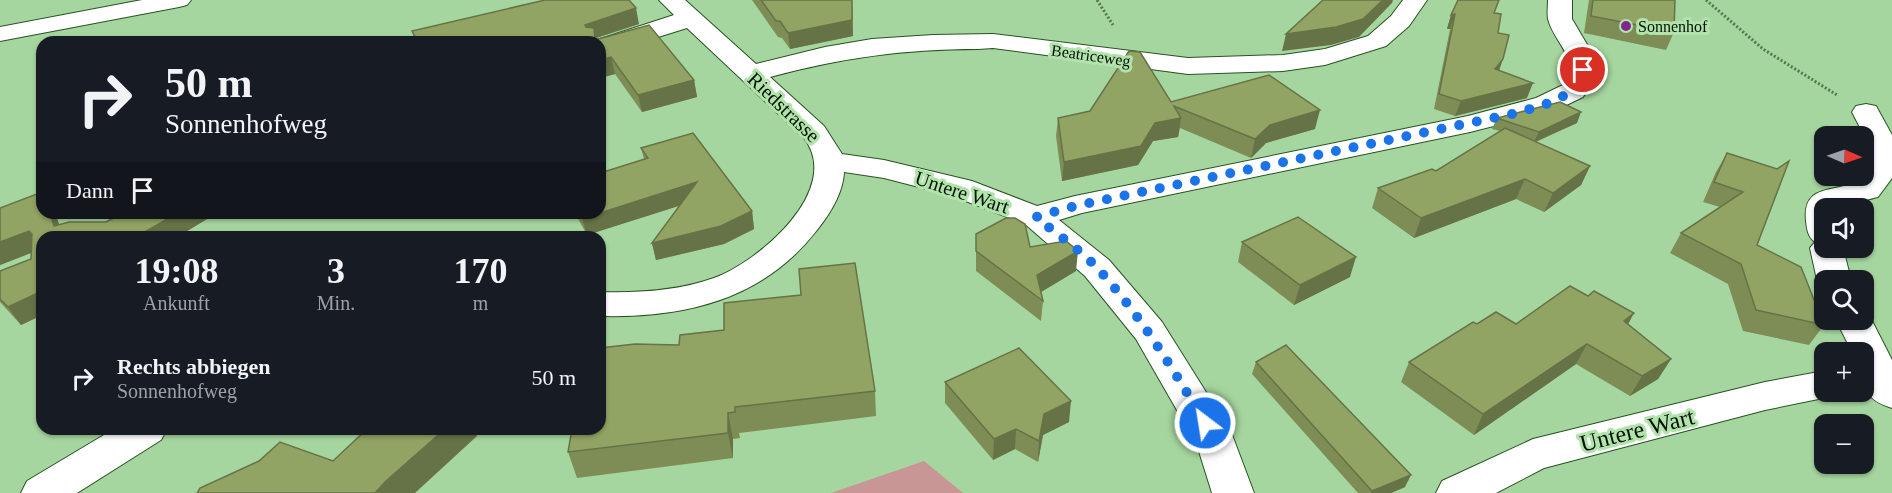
<!DOCTYPE html>
<html lang="de">
<head>
<meta charset="utf-8">
<style>
  :root { --surface:#171b24; --page:#242831; --text:#f1f3f6; --muted:#9ea1a6 }
  body { margin:0; font-family:Georgia,serif; background:var(--page); color:var(--text); height:100vh; display:flex; flex-direction:column; font-size:22px; white-space:nowrap }
  * { box-sizing:border-box; margin:0 }
  p { font-size:20px; color:var(--muted) }
  .icon { flex:none; width:33px; height:33px; fill:none; stroke:currentColor; stroke-width:2; stroke-linecap:round; stroke-linejoin:round }
  .map { position:relative; flex:1; overflow:hidden }
  .details { position:absolute; left:36px; top:231px; width:570px; height:204px; display:flex; flex-direction:column; background:var(--surface); border-radius:18px; box-shadow:0 2px 4px #0004 }
  .details>* { flex:none }
  .banner { position:absolute; left:36px; top:36px; width:570px; height:183px; border-radius:18px; box-shadow:0 2px 4px #0004; background:#171b24; color:var(--text); overflow:hidden }
  .needle { width:39px; rotate:92deg }
  .fabs { position:absolute; left:1814px; top:126px; display:grid; gap:12px }
  .fabs a { display:grid; place-items:center; width:60px; height:60px; border-radius:12px; background:var(--surface); box-shadow:0 2px 4px #0004; font-size:30px }
  .pin { position:absolute; display:grid; place-items:center; width:51px; height:51px; color:#fff; margin:-26px; border:3px solid #fff; border-radius:50%; box-shadow:0 2px 6px #0007 }
  .me { position:absolute; width:66px; margin:-33px; rotate:329deg; stroke-linejoin:round; filter:drop-shadow(0 0 4px #0008) }
  .turn { display:flex; align-items:center; gap:21px; height:126px; padding:0 30px; font-size:27px }
  .turn .icon { width:78px; height:78px; stroke-width:2.5 }
  .turn b { display:block; font-size:42px; line-height:51px }
  .then { display:flex; align-items:center; height:57px; padding:0 30px; background:#0003; gap:12px; font-size:22px }
  .eta { display:flex; justify-content:space-evenly; align-items:center; height:102px; text-align:center }
  .eta b { font-size:36px; font-weight:600; line-height:42px }
  ul { padding:0; list-style:none }
  li { display:flex; align-items:center; gap:18px; height:90px; padding:0 30px }
  li div { flex:1 }
  li b { display:block; font-size:22px }
  li em { font-style:normal }
  .map>svg:first-child { display:block }
</style>
</head>
<body>
<div class="map">
<svg width="1892" height="493" viewBox="0 0 1892 493">
  <rect width="100%" height="100%" fill="#a6d69f"/>
  <polygon fill="#c89694" points="924,461 963,493 831,493"/>
  <g fill="none" stroke-linecap="round" stroke-linejoin="round">
    <defs>
      <g id="minor">
        <path d="M659,0H685L756,64L825,47L872,39L933,35L993,34L1188,58L1283,55L1325,49L1368,36L1391,16L1403,0H1427L1409,26L1386,46L1325,65L1283,71L1188,74L993,48L978,49C903,49 842,58 770,77L824,126L842,154L884,160L972,181L1037,206L1075,196L1468,116L1536,98L1563,85C1582,60 1554,43 1548,19C1547,14 1548,6 1548,0H1572V19L1595,58L1596,70L1593,81L1583,97L1556,110L1470,132L1082,213L1059,220L1109,260L1162,322L1231,432L1254,493H1212L1197,445L1136,339L1085,276L1025,224L950,195L884,178L844,172C843,193 830,214 817,230C763,300 685,318 600,316V292C637,293 678,291 714,278C758,262 844,190 804,138L687,28L600,55V42H591L674,15Z"/>
        <path d="M1866,104L1876,106L1892,135V178L1878,197C1861,201 1840,208 1824,208V248H1843L1851,280H1824V289L1817,280L1810,248L1815,242C1808,237 1807,230 1806,221C1802,185 1832,192 1854,183C1862,180 1868,169 1873,162L1868,143L1852,112L1856,106Z"/>
        <path d="M1863,310L1867,311L1892,360V408C1859,398 1863,382 1863,352H1852L1836,320H1863Z"/>
        <polygon points="1824,371 1824,392 1840,392 1838,395 1765,410 1544,468 1496,493 1436,493 1442,481 1533,439 1765,382"/>
        <polygon points="114,429 167,429 161,440 77,493 21,493 27,481"/>
      </g>
      <polygon id="major" points="142,0 191,0 187,5 179,7 0,41 0,27"/>
    </defs>
    <use href="#minor" stroke="#285222" stroke-width="2"/>
    <use href="#major" stroke="#285222" stroke-width="2"/>
    <g stroke="#557551" stroke-width="3" stroke-dasharray="2 2" stroke-linecap="butt">
      <polyline points="1097,0 1113,25"/>
      <polyline points="1706,0 1763,49 1837,95"/>
    </g>
    <use href="#minor" fill="#fff" fill-rule="evenodd"/>
    <use href="#major" fill="#fff" fill-rule="evenodd"/>
  </g>
  <g fill="#7e8d56">
    <polygon points="752,0 852,0 853,36 790,49 782,38 778,37"/>
    <polygon points="1589,0 1675,0 1674,32 1666,50 1584,33"/>
    <polygon points="1494,13 1498,33 1499,71 1527,98 1455,116 1434,109 1450,29 1447,29 1451,15"/>
    <polygon points="639,24 596,38 597,40 694,80 697,97 642,112 615,74 600,78 600,42 415,42 412,31"/>
    <polygon points="1171,102 1315,129 1266,143 1251,158 1180,128 1178,137 1153,141 1138,165 1062,181 1056,136 1058,118"/>
    <polygon points="1497,118 1577,123 1536,142 1590,166 1581,185 1544,212 1516,199 1414,238 1372,208 1378,188 1436,171 1500,131 1492,129"/>
    <polygon points="641,148 752,211 754,229 724,244 656,260 652,243 680,205 587,235 575,213 600,213 644,159"/>
    <polygon points="1727,153 1777,169 1757,245 1824,325 1809,345 1743,331 1728,284 1670,253 1681,233 1720,207 1703,202 1716,172"/>
    <polygon points="0,208 59,225 106,222 123,213 217,213 177,237 42,237 42,315 21,325 0,302 0,271 31,259 31,253 0,265"/>
    <polygon points="976,234 1076,271 1041,292 1043,301 1041,321 976,271"/>
    <polygon points="1242,242 1350,277 1294,305 1238,262"/>
    <polygon points="1477,324 1628,325 1671,359 1658,379 1630,396 1576,364 1474,435 1401,382 1409,362"/>
    <polygon points="679,345 875,391 876,416 739,433 740,438 733,439 733,458 577,478 568,452"/>
    <polygon points="1256,362 1405,487 1391,493 1358,493 1252,374"/>
    <polygon points="945,382 1069,422 1043,435 1038,462 1015,449 993,460 945,403"/>
  </g>
  <g fill="#667346">
    <polygon points="852,0 853,36 790,49 788,33"/>
    <polygon points="1383,0 1393,0 1392,3 1359,37 1331,45 1282,51 1286,34"/>
    <polygon points="636,8 639,24 596,38 597,42 589,41 585,25"/>
    <polygon points="1455,14 1450,29 1447,29 1451,15"/>
    <polygon points="611,57 615,74 600,78 600,60"/>
    <polygon points="1503,59 1498,74 1495,69"/>
    <polygon points="694,80 697,97 642,112 638,95"/>
    <polygon points="1533,83 1527,98 1455,116 1461,101"/>
    <polygon points="1320,110 1315,129 1266,143 1251,158 1255,139 1270,125"/>
    <polygon points="1581,112 1577,123 1534,142 1539,132"/>
    <polygon points="1181,118 1178,137 1153,141 1138,165 1062,181 1064,162 1155,123"/>
    <polygon points="1590,166 1581,185 1544,212 1553,193"/>
    <polygon points="1525,179 1516,199 1414,238 1421,218"/>
    <polygon points="697,182 701,199 587,235 582,218"/>
    <polygon points="752,211 754,229 724,244 656,260 652,243"/>
    <polygon points="50,213 55,213 64,237 54,226"/>
    <polygon points="178,213 217,213 177,237 136,237"/>
    <polygon points="29,231 41,249 0,265 0,242"/>
    <polygon points="1078,251 1076,271 1036,295 1037,275"/>
    <polygon points="1356,257 1350,277 1294,305 1300,285"/>
    <polygon points="42,291 42,315 21,325 8,307"/>
    <polygon points="1634,313 1623,334 1624,321"/>
    <polygon points="1587,344 1576,364 1474,435 1483,414"/>
    <polygon points="1671,359 1658,379 1630,396 1642,376"/>
    <polygon points="1071,401 1069,422 1043,435 1038,462 1039,441 1044,414"/>
    <polygon points="728,413 733,439 733,458 728,433"/>
    <polygon points="445,429 474,429 477,436 415,493 375,493 386,481"/>
    <polygon points="1016,429 1015,449 993,460 994,439"/>
    <polygon points="1411,475 1405,487 1391,493 1371,493 1372,491"/>
  </g>
  <g fill="#92a464" stroke="#667346" stroke-width="1.5">
    <polygon points="545,0 629,0 636,8 585,25 586,27 594,28 595,40 649,25 694,80 638,95 611,57 600,60 600,42 418,42 412,31"/>
    <polygon points="761,0 852,0 852,20 788,33 780,21 776,21"/>
    <polygon points="1323,0 1383,0 1363,19 1336,27 1286,34"/>
    <polygon points="1458,0 1499,0 1494,13 1501,14 1498,33 1509,35 1503,59 1495,69 1533,83 1461,101 1439,94 1455,14 1451,15"/>
    <polygon points="1593,0 1675,0 1674,32 1591,16"/>
    <polygon points="1129,51 1140,52 1171,102 1269,75 1320,110 1270,125 1255,139 1174,106 1181,118 1155,123 1141,146 1064,162 1058,118 1090,111"/>
    <polygon points="1560,102 1581,112 1539,132 1497,118"/>
    <polygon points="1505,128 1590,166 1553,193 1525,179 1421,218 1378,188 1432,169 1436,171"/>
    <polygon points="693,133 752,211 721,226 652,243 697,182 600,213 600,173 648,158 641,148"/>
    <polygon points="1727,153 1777,169 1789,161 1757,245 1801,267 1824,325 1756,310 1741,264 1681,233 1743,192 1714,182"/>
    <polygon points="42,192 42,213 50,213 54,226 69,222 106,222 123,213 178,213 136,237 42,237 42,291 8,307 0,299 0,271 31,259 32,234 29,231 0,242 0,208"/>
    <polygon points="580,213 599,213 582,218"/>
    <polygon points="1298,217 1356,257 1300,285 1242,242"/>
    <polygon points="1006,218 1015,218 1025,224 1030,247 1066,241 1078,251 1037,275 1043,301 976,251 976,234"/>
    <polygon points="855,263 875,391 735,407 735,412 728,413 728,433 568,452 572,429 600,429 600,348 635,344 679,345 680,335 724,330 724,303 801,295 799,269"/>
    <polygon points="1570,286 1588,296 1594,291 1634,313 1624,321 1671,359 1642,376 1587,344 1483,414 1409,362 1473,322 1477,324 1496,312 1516,324"/>
    <polygon points="1286,345 1411,475 1372,491 1256,362"/>
    <polygon points="1019,348 1071,401 1044,414 1039,441 1016,429 994,439 945,382"/>
    <polygon points="367,429 445,429 386,481 375,493 197,493 200,488 259,461 280,442 333,461"/>
  </g>
  <g fill="none" stroke-linecap="round" stroke-linejoin="round">
    <path stroke="#1a73e8" stroke-width="10" stroke-dasharray="0 18" d="M1205,423C1173,369 1141,316 1099,270C1081,250 1056,234 1036,217L1075,206L1512,114C1538,106 1576,101 1583,70"/>
  </g>
  <circle fill="#812591" stroke="#b3e3ac" stroke-width="2" cx="1626" cy="26" r="6"/>
  <g text-anchor="middle" stroke-width="6" stroke-linejoin="round" paint-order="stroke">
    <g font-size="16" fill="#031202" stroke="#b3e3ac" text-anchor="start">
      <text x="1638" y="32">Sonnenhof</text>
    </g>
    <g font-size="16" fill="#031202" stroke="#b3e3ac">
      <text transform="translate(1091 55) rotate(8)" y="6">Beatriceweg</text>
    </g>
    <g font-size="20" fill="#031202" stroke="#b3e3ac">
      <text transform="translate(784 107) rotate(44)" y="7">Riedstrasse</text>
      <text transform="translate(962 192) rotate(18)" y="7">Untere Wart</text>
    </g>
    <g font-size="24" fill="#031202" stroke="#b3e3ac">
      <text transform="translate(1637 430) rotate(-14)" y="8">Untere Wart</text>
    </g>
  </g>
</svg>
<div class="fabs">
<a><svg class="needle" viewBox="-14 -14 28 28"><path d="M0-13l5 13h-10z" fill="#e53935"/><path d="M0 13l5-13h-10z" fill="#9ea1a6"/></svg></a>
<a><svg class="icon" aria-label="sound" viewBox="0 0 24 24"><path d="M4 9h4l5-4v14l-5-4H4zM17 9q2 3 0 6"/></svg></a>
<a><svg class="icon" aria-label="search" viewBox="0 0 24 24"><circle cx="10" cy="10" r="6"/><path d="M15 15l6 6"/></svg></a>
<a>+</a>
<a>−</a>
</div>
<div class="pin" style="left:1583px;top:70px;background:#d93025"><svg class="icon" aria-label="arrive" viewBox="0 0 24 24"><path d="M6 21V4h12l-3 4 3 4H6"/></svg></div>
<svg class="me" style="left:1205px;top:423px" viewBox="-20 -20 40 40"><circle r="17" fill="#1a73e8" stroke="#fff" stroke-width="3"/><path d="M0-11L8 9 0 5-8 9z" fill="#fff"/></svg>
<div class="banner">
<div class="turn"><svg class="icon" aria-label="right" viewBox="0 0 24 24"><path d="M7 20v-9h11M14 6l5 5-5 5"/></svg><div><b>50 m</b>Sonnenhofweg</div></div>
<div class="then">Dann<svg class="icon" aria-label="arrive" viewBox="0 0 24 24"><path d="M6 21V4h12l-3 4 3 4H6"/></svg></div>
</div>
<section class="details">
<div class="eta">
<div><b>19:08</b><p>Ankunft</p></div>
<div><b>3</b><p>Min.</p></div>
<div><b>170</b><p>m</p></div>
</div>
<ul>
<li><svg class="icon" aria-label="right" viewBox="0 0 24 24"><path d="M7 20v-9h11M14 6l5 5-5 5"/></svg><div><b>Rechts abbiegen</b><p>Sonnenhofweg</p></div><em>50 m</em></li>
</ul>
</section>
</div>
</body>
</html>
